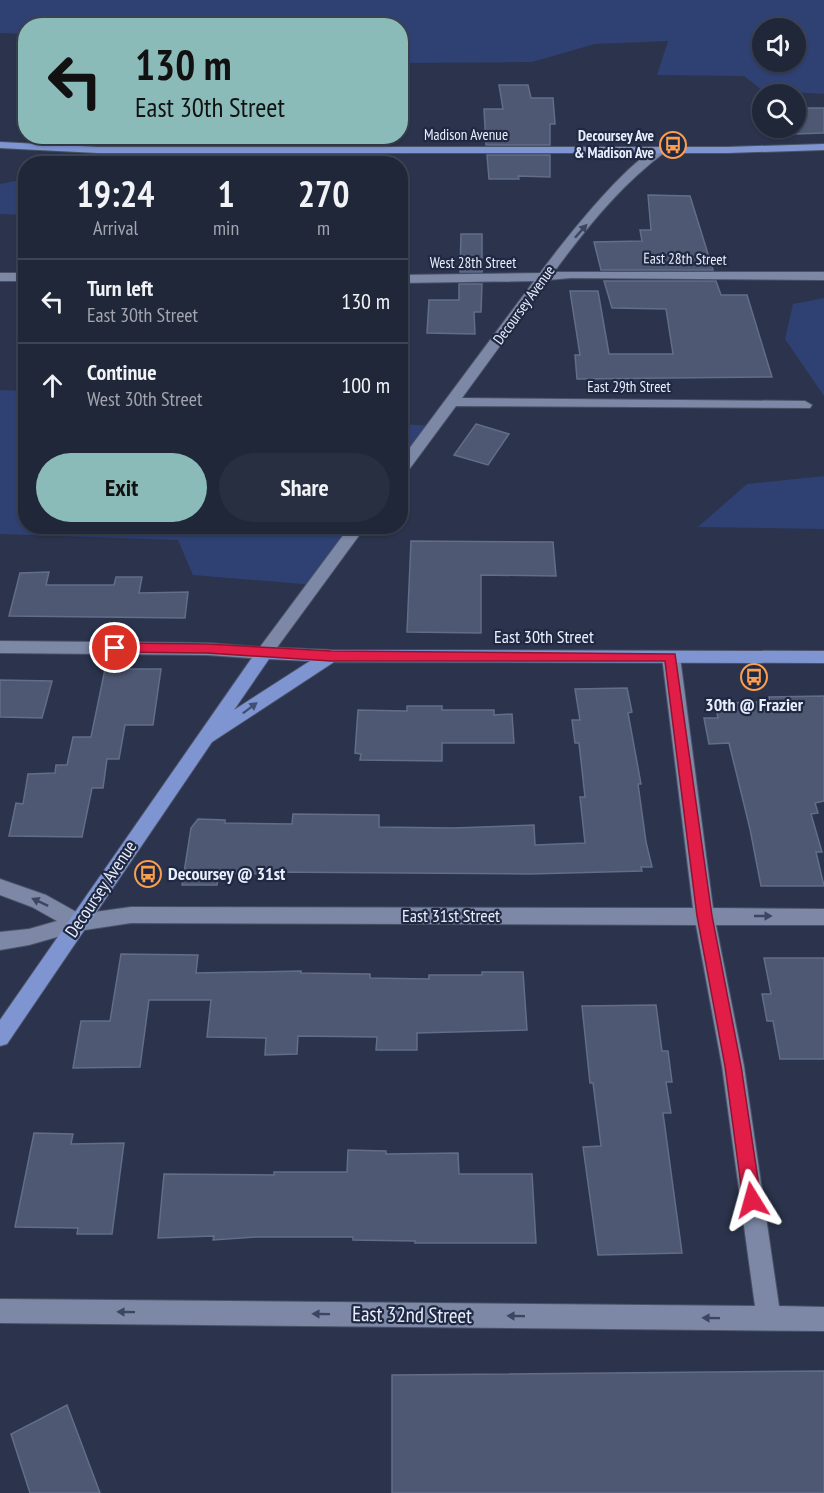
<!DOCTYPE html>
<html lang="en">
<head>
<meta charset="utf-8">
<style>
  :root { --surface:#202739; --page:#282f41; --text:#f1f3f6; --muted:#a2a5ae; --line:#3d4453; --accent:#8bbbb9 }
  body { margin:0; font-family:"PT Sans Narrow",sans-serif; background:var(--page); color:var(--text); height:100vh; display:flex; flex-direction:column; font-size:22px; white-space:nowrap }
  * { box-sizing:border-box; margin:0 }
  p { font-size:20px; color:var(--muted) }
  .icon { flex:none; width:33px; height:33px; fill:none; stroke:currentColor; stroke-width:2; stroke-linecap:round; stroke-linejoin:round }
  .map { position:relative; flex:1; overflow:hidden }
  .sheet { position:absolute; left:18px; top:156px; width:390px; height:378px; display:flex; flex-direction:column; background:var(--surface); border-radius:24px; box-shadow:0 2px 4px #0004,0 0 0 2px var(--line) }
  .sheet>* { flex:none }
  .hud { position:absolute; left:18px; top:18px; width:390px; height:126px; border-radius:24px; box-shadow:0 2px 4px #0004,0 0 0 2px var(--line); background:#8bbbb9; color:#111; overflow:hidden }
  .controls { position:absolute; left:752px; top:18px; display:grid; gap:12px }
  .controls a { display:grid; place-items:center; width:54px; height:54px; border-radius:50%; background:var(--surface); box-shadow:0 2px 4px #0004,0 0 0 2px var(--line); font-size:30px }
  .pin { position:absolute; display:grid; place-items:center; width:51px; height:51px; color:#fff; margin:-26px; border:3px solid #fff; border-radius:50%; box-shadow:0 2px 6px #0007 }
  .me { position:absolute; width:66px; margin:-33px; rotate:352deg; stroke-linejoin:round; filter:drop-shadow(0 0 4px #0008) }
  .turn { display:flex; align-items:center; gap:21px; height:126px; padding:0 18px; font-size:27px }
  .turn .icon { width:78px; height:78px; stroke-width:2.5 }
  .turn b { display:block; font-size:42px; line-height:51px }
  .eta { display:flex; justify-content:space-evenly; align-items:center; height:102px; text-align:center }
  .eta b { font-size:36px; font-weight:800; line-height:42px }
  .action { display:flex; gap:12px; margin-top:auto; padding:12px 18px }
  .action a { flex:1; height:69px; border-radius:36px; background:var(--accent); color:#111; font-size:24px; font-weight:800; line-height:69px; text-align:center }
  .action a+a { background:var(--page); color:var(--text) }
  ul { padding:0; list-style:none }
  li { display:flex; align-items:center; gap:18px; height:84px; padding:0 18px; border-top:2px solid var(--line) }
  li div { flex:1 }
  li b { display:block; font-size:22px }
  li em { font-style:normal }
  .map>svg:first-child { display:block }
</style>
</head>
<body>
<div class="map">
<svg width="824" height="1493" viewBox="0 0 824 1493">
  <rect width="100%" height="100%" fill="#2b344c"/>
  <g fill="#2f4073" fill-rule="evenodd">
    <path d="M0,0H824V94L762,90L744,76L657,75L668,41L595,44L532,62L401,63L400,26H26L25,34L0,33ZM762,28H795V62H762Z"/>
    <polygon points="25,179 25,215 0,214 0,184"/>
    <polygon points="824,298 824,396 785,339 793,304"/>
    <polygon points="0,390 25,391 26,526 359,527 315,585 193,575 178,540 0,534"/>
    <polygon points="401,424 435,426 401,472"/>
    <polygon points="824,476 824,529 698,527 747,484"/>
  </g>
  <g fill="#4e5873" stroke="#626d89" stroke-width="1.5">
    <polygon points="499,85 528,85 531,98 553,98 555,124 550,124 550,145 486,145 484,109 503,109"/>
    <polygon points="795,108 824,108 824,133 795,134"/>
    <polygon points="487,155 550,155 550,177 518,176 519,179 489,179"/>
    <polygon points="648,195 690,196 713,270 601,270 594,242 642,241 640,230 651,230"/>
    <polygon points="461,234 482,234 482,272 460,272"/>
    <polygon points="604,281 716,281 721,295 747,295 772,377 577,379 575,355 580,355 570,291 598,291 609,354 673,354 666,309 612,308"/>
    <polygon points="459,284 482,284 481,312 474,312 475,334 427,333 429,300 459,300"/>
    <polygon points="476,424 509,434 488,465 454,455"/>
    <polygon points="411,541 553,542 556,576 481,575 481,633 407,632"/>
    <polygon points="49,572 46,585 114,585 116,577 142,577 139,593 188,592 185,618 9,616 20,573"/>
    <polygon points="105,669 161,669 153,725 125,725 119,759 107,759 103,788 92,788 82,837 9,836 16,803 23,804 28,774 55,773 56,765 67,765 73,737 91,737"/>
    <polygon points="0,680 52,681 42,718 0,717"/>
    <polygon points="627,688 632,712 628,713 641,784 638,784 646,842 652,867 641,867 642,871 530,874 267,872 267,874 219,873 217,885 182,885 191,828 198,819 225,820 225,823 292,824 293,814 379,815 379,827 453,828 534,825 535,845 585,843 580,797 585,797 579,743 575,743 572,720 580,720 575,689"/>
    <polygon points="824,696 824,801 815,803 818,813 811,814 822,852 816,852 824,886 761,886 750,829 729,743 709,744 704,718 718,718 715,703 770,702 769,697"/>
    <polygon points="407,706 442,706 442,710 494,710 494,715 512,714 514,743 442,743 442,761 360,760 361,754 355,753 358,710 407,711"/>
    <polygon points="121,954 198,955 196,973 301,971 301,973 370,974 370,978 429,979 429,975 482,975 482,972 523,972 527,1030 417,1033 417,1050 376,1050 377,1037 298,1036 297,1054 265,1055 266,1038 207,1037 211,1000 149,1000 140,1067 73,1068 81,1021 110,1021"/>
    <polygon points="764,958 824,958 824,1059 780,1059 773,1021 767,1021 762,994 771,994"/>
    <polygon points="656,1005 662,1051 668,1051 672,1082 666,1082 671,1113 663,1113 682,1253 598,1255 583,1147 601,1146 593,1083 590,1083 582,1006"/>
    <polygon points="34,1133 73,1134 71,1144 124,1143 112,1234 77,1234 78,1228 15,1227"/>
    <polygon points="348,1150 386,1151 386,1154 458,1153 459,1174 532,1174 536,1243 415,1243 415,1241 353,1240 353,1237 256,1237 213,1240 214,1236 158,1238 164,1174 274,1175 274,1172 347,1172"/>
    <polygon points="824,1371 824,1493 392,1493 392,1375"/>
    <polygon points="67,1405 100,1493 30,1493 11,1434"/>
  </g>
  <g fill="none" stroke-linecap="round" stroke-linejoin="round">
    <defs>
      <g id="minor">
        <path d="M661,147L665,148V152C622,184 586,228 554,272H824V280L571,278L548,280L462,398L805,401L812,405L810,408L456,406L405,475L400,477V461L534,281L400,283V275L540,273C561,245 631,155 661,147Z"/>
        <rect x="0" y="273" width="26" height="8"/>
        <polygon points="350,526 366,526 270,657 264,659 207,655 0,653 0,641 207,643 260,647"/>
        <polygon points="671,651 677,653 680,657 713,908 824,909 824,925 716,925 744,1066 779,1306 824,1307 824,1331 0,1323 0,1299 755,1306 722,1066 696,925 131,923 78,931 29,945 0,950 0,932 29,929 57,921 32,907 0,895 0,879 46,895 80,914 131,907 693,908 662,657 665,653"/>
      </g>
      <g id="major">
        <polygon points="0,142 98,147 727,147 824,144 824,150 727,153 98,153 0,148"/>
        <path d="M264,647L331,650L824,651V663L334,662L212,742L7,1044L0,1046V1020L258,649ZM269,659L310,661L234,710Z"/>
      </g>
    </defs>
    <use href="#minor" stroke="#4a5267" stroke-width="2"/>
    <use href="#major" stroke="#4a5267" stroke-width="2"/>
    <use href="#minor" fill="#7c88a5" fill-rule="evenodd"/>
    <use href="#major" fill="#7e95d2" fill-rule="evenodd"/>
  </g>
  <defs><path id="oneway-solid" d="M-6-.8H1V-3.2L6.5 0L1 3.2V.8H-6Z" transform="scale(1.5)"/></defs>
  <g fill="#3c4660">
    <use href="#oneway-solid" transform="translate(581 231) rotate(-48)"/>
    <use href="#oneway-solid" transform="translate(40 902) rotate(-155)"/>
    <use href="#oneway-solid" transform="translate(763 916)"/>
    <use href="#oneway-solid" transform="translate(126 1312) rotate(-179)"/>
    <use href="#oneway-solid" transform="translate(321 1314) rotate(-179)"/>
    <use href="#oneway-solid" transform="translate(516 1316) rotate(-179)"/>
    <use href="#oneway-solid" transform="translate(711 1318) rotate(-179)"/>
  </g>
  <use fill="#424f74" href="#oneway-solid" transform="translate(250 708) rotate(-37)"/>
  <polygon fill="#e11d48" stroke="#92132f" stroke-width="1.5" points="115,643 207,644 331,651 675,654 712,916 741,1066 761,1200 758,1206 752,1208 746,1206 743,1200 725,1066 697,916 665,661 331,661 207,653 115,652 109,648"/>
  <defs>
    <symbol id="bus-ring" viewBox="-11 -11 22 22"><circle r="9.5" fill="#212942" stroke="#fb9e50" stroke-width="1.5"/><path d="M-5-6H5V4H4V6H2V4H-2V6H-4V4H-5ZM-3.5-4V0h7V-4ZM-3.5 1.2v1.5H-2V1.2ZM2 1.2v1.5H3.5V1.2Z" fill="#fb9e50"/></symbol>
  </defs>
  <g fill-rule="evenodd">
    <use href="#bus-ring" x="658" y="130" width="30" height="30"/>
    <use href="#bus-ring" x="739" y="662" width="30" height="30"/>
    <use href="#bus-ring" x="133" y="859" width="30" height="30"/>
  </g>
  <g text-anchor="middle" stroke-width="4.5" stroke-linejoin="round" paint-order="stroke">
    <g font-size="15" fill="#e7eefe" stroke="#212942">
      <text x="466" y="140">Madison Avenue</text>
      <text transform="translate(685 259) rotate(1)" y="5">East 28th Street</text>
      <text x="473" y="268">West 28th Street</text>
      <text transform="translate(524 305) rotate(-54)" y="5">Decoursey Avenue</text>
      <text x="629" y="392">East 29th Street</text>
    </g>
    <g font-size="15" font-weight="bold" fill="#e7eefe" stroke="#212942" text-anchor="end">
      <text x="654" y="141">Decoursey Ave<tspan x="654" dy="17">&amp; Madison Ave</tspan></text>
    </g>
    <g font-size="18" fill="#e7eefe" stroke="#212942">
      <text x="544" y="643">East 30th Street</text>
      <text transform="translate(101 889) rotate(-56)" y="6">Decoursey Avenue</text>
      <text x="451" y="922">East 31st Street</text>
    </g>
    <g font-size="18" font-weight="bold" fill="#e7eefe" stroke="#212942">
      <text x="754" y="711">30th @ Frazier</text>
      <text x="168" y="880" text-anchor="start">Decoursey @ 31st</text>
    </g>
    <g font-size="21" fill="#e7eefe" stroke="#212942">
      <text transform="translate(412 1315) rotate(1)" y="7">East 32nd Street</text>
    </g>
  </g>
</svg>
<div class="controls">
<a><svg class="icon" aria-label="sound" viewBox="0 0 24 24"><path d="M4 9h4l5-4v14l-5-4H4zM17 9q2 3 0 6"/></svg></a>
<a><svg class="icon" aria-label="search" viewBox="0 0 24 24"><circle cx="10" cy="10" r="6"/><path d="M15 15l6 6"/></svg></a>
</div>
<div class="pin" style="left:115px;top:648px;background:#d93025"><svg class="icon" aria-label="arrive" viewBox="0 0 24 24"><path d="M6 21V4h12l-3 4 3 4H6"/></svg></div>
<svg class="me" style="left:752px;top:1200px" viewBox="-20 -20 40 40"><path d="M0-17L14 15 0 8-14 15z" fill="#e11d48" stroke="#fff" stroke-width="4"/></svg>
<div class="hud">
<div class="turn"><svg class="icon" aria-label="left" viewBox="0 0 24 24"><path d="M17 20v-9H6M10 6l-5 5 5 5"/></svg><div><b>130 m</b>East 30th Street</div></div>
</div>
<section class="sheet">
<div class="eta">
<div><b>19:24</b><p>Arrival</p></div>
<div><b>1</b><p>min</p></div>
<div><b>270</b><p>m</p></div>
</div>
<ul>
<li><svg class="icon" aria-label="left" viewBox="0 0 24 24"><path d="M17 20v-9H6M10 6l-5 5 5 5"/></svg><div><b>Turn left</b><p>East 30th Street</p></div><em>130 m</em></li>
<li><svg class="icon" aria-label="ahead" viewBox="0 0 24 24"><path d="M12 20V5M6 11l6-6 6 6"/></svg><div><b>Continue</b><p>West 30th Street</p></div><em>100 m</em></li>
</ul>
<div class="action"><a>Exit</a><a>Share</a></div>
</section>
</div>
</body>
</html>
